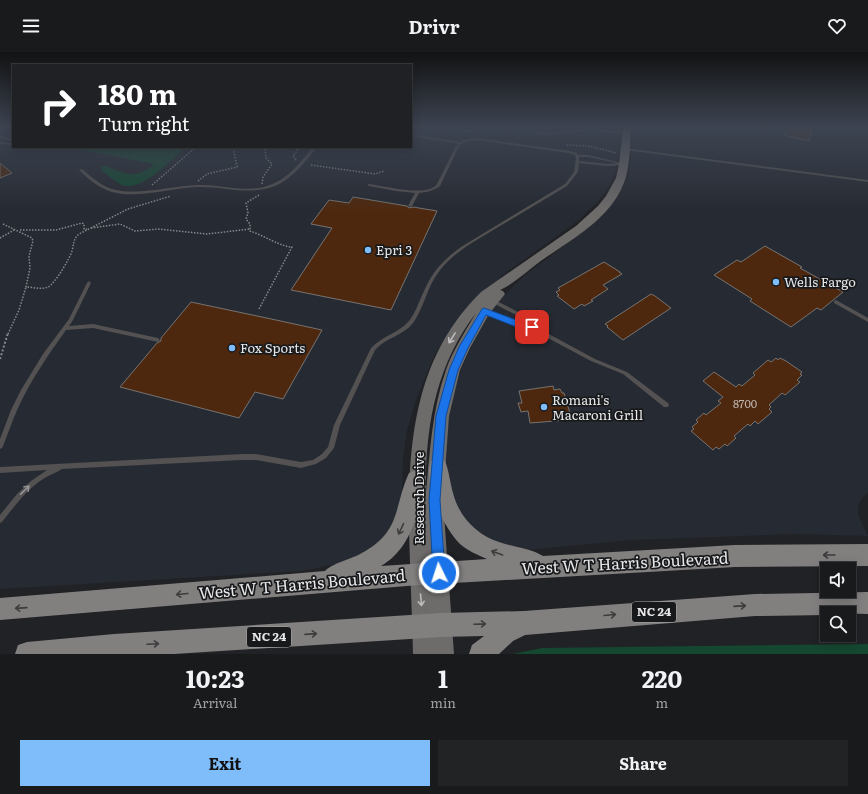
<!DOCTYPE html>
<html lang="en">
<head>
<meta charset="utf-8">
<style>
  :root { --surface:#191a1c; --page:#222325; --text:#f1f3f6; --muted:#9fa1a3; --line:#37383b; --accent:#7fbdfa }
  body { margin:0; font-family:Literata,serif; background:var(--page); color:var(--text); height:100vh; display:flex; flex-direction:column; font-size:15px; white-space:nowrap }
  * { box-sizing:border-box; margin:0 }
  p { font-size:13px; color:var(--muted) }
  .icon { flex:none; width:22px; height:22px; fill:none; stroke:currentColor; stroke-width:2; stroke-linecap:round; stroke-linejoin:round }
  .map { position:relative; height:602px; overflow:hidden }
  .drawer { display:flex; flex-direction:column; background:var(--surface); flex:1 }
  .drawer>* { flex:none }
  .hud { position:absolute; left:12px; top:12px; width:400px; height:84px; border-radius:0px; box-shadow:0 2px 10px #0003,0 0 0 1px var(--line); background:#202124; color:#fff; overflow:hidden }
  .buttons { position:absolute; left:820px; top:510px; display:grid; gap:8px }
  .buttons a { display:grid; place-items:center; width:36px; height:36px; border-radius:0px; background:var(--surface); box-shadow:0 2px 10px #0003,0 0 0 1px var(--line); font-size:20px }
  .pin { position:absolute; display:grid; place-items:center; width:34px; height:34px; color:#fff; margin:-17px; border-radius:8px; box-shadow:0 2px 6px #0006 }
  .me { position:absolute; width:44px; margin:-22px; rotate:356deg; stroke-linejoin:round; filter:drop-shadow(0 0 3px #0008) }
  .turn { display:flex; align-items:center; gap:14px; height:84px; padding:0 20px; font-size:18px }
  .turn .icon { width:52px; height:52px; stroke-width:2.5 }
  .turn b { display:block; font-size:28px; line-height:34px }
  .eta { display:flex; justify-content:space-evenly; align-items:center; height:68px; text-align:center }
  .eta b { font-size:24px; font-weight:700; line-height:28px }
  .action { display:flex; gap:8px; margin-top:auto; padding:8px 20px }
  .action a { flex:1; height:46px; border-radius:0px; background:var(--accent); color:#111; font-size:16px; font-weight:700; line-height:46px; text-align:center }
  .action a+a { background:var(--page); color:var(--text) }
  header { display:flex; justify-content:space-between; align-items:center; height:52px; padding:0 20px; background:var(--surface); font-size:18px; font-weight:700 }
  .map>svg:first-child { display:block }
</style>
</head>
<body>
<header><svg class="icon" aria-label="menu" viewBox="0 0 24 24"><path d="M4 6h16M4 12h16M4 18h16"/></svg>Drivr<svg class="icon" aria-label="heart" viewBox="0 0 24 24"><path d="M12 20l-8-8c-3-5 5-10 8-4 3-6 11-1 8 4z"/></svg></header>
<div class="map">
<svg width="868" height="602" viewBox="0 0 868 602">
  <rect width="100%" height="100%" fill="#212225"/>
  <g fill="#262a32">
    <polygon points="6,76 13,76 13,95 411,95 411,76 621,76 616,118 608,136 599,148 578,169 504,222 479,246 455,273 435,302 416,348 407,379 403,406 402,451 393,479 356,508 302,519 0,537 0,79"/>
    <polygon points="633,76 868,76 868,441 862,446 858,455 858,463 868,484 795,482 632,488 526,498 492,491 464,473 443,420 449,363 456,333 462,315 472,293 490,260 499,248 525,223 591,174 614,150 628,126 631,107"/>
  </g>
  <g fill="#154831">
    <path d="M69,95H186C173,106 141,141 122,133C115,130 108,123 102,119L101,115L106,114C125,122 137,128 154,112Z"/>
    <polygon points="868,592 868,602 513,602 542,596"/>
  </g>
  <g fill="#4e280e" stroke="#767371">
    <polygon points="787,76 804,76 812,78 809,89 785,83"/>
    <polygon points="0,111 12,121 0,126"/>
    <polygon points="353,145 407,154 409,156 413,155 437,159 391,258 291,238 332,176 311,172 329,148 349,151"/>
    <polygon points="765,194 802,215 800,216 843,240 821,258 817,256 791,275 750,249 752,247 714,223 737,208 741,210"/>
    <polygon points="604,210 620,220 619,220 622,222 603,233 608,237 591,248 593,249 584,254 582,252 574,257 557,244 559,243 556,240 560,238 558,236"/>
    <polygon points="651,242 655,244 671,256 623,288 607,275 608,274 605,272"/>
    <polygon points="191,250 276,268 322,278 283,347 255,340 239,366 120,335 157,291 161,289 161,286"/>
    <polygon points="776,306 778,308 780,306 786,309 802,320 800,322 802,323 797,328 800,330 792,337 785,343 782,341 769,353 771,355 769,357 772,360 758,372 755,369 750,374 748,372 734,384 736,386 727,394 725,392 719,397 716,395 713,398 691,379 694,377 692,375 698,370 696,368 704,361 706,363 721,351 718,349 723,345 703,329 714,320 736,335 739,332 742,334 755,323 753,321 768,308 771,310"/>
    <polygon points="553,334 554,338 560,337 562,341 564,341 570,361 566,362 568,368 530,371 528,359 521,360 518,351 522,351 519,339"/>
  </g>
  <g fill="none" stroke-linecap="round" stroke-linejoin="round">
    <g stroke="#87888b" stroke-width="1.5" stroke-dasharray="1.5 1.5" stroke-linecap="butt">
      <polyline points="431,76 476,80"/>
      <polyline points="567,93 589,94 616,101"/>
      <polyline points="296,108 293,104 300,95"/>
      <polyline points="311,113 375,122 384,119"/>
      <polyline points="198,129 207,122 237,115 233,95"/>
      <polyline points="262,132 263,125 272,112 266,106 265,98 268,95"/>
      <polyline points="152,133 196,95"/>
      <path d="M259,143L246,151L248,161L246,167L250,172V179C263,183 281,195 292,195L259,257"/>
      <path d="M3,172L32,186L33,189L29,204L30,216L26,235C32,235 42,238 48,235C55,232 70,206 72,199C74,192 73,187 79,182L128,157L171,144"/>
      <polyline points="91,176 120,172 135,179 158,177 207,182 250,177"/>
      <polyline points="20,178 56,178 82,171 84,172 84,177 87,177"/>
      <polyline points="0,186 14,178"/>
      <polyline points="8,282 19,258 26,235"/>
    </g>
    <polyline stroke="#87888b" stroke-width="2" stroke-dasharray="2 2" stroke-linecap="butt" points="0,307 8,281"/>
    <g fill="#535151" fill-rule="evenodd">
      <path d="M524,76H528L535,79L541,80L549,81L588,77L626,80L628,81L626,82C614,81 601,79 589,79C567,79 544,88 524,76Z"/>
      <path d="M411,82L461,90L463,88L476,86L570,99L577,101L578,103H588L626,112L624,113L608,114L579,111L578,120L567,134L470,192C452,204 438,216 429,237C424,249 420,261 413,271C403,284 385,286 375,298L340,373L334,396L326,406L316,412L301,416L256,408H242L62,417C56,421 49,423 43,427C26,438 14,455 2,470L0,471V463L17,442L31,429L47,418L0,421V415L242,402H256L301,410L313,408L322,402L328,395L334,373L371,296C382,284 399,281 409,269C416,260 419,249 424,239C432,220 444,207 461,195L565,132L574,120L576,106L575,103L569,101L476,88L465,90L459,94L440,134C433,139 427,140 419,141L412,154L410,155L408,154L415,141L396,139L369,134L367,133L369,132C385,134 418,143 432,136C434,135 436,134 437,132L456,94L459,92L411,84ZM579,105H588L617,111L608,112L579,109Z"/>
      <polygon points="0,83 13,88 13,90 0,85"/>
      <polygon points="0,90 13,91 13,93 0,92"/>
      <path d="M313,95H317C305,110 293,126 275,134C248,144 224,134 197,135C169,136 139,147 112,140C99,136 88,127 79,118L82,117C92,125 103,136 116,138C143,143 170,134 198,133C222,132 247,142 270,133C289,126 301,110 313,95Z"/>
      <polygon points="624,96 868,128 868,130 625,98 624,98"/>
      <path d="M89,229L91,231L73,268L69,274L93,272L158,286L160,288L158,290L93,276L66,278C48,303 31,328 18,356C12,369 8,382 3,394L2,396L0,397V387L11,358L21,338L43,302L69,267L87,231Z"/>
      <polygon points="493,247 520,261 534,274 595,307 627,320 668,351 669,353 668,355 664,355 623,322 591,309 531,277 515,273 483,260 483,259 485,257 518,270 526,272 516,263 491,250 491,248"/>
      <polygon points="836,248 868,266 868,270 834,251 834,249"/>
    </g>
    <path fill="#6e6b6b" fill-rule="evenodd" d="M623,76H631C630,92 630,109 626,125C615,163 576,185 545,206C530,216 517,230 500,238L503,239L505,242L489,262L470,296L460,318L449,364L443,448L454,602H413C412,560 410,519 409,477C408,389 415,305 481,240L576,174L598,154L606,144L616,126L619,112ZM476,261C465,280 453,298 446,318C432,358 430,399 426,440C425,375 436,313 476,261Z"/>
    <g fill="#827f7f" fill-rule="evenodd">
      <path d="M438,406L445,409C449,419 450,430 453,441C459,465 477,483 499,490C513,495 531,496 543,504L735,493L868,492V514L735,515L419,533L0,568V546L325,519C331,512 351,507 360,502C402,480 393,456 409,421L416,418L423,421L426,427C418,460 412,496 381,514L487,507C478,503 468,499 460,492C444,477 422,429 431,409Z"/>
      <polygon points="868,540 868,562 827,561 827,563 755,564 525,583 513,589 499,602 469,602 472,593 484,584 441,585 174,602 15,602 18,593 27,590 114,582 441,561 524,559 755,542"/>
    </g>
  </g>
  <defs><path id="oneway-shaft" d="M-6 0H5M1.5-3L5.5 0L1.5 3" fill="none" stroke-width="1.6" stroke-linecap="round" stroke-linejoin="round"/></defs>
  <g stroke="#bcbcbd">
    <use href="#oneway-shaft" transform="translate(452 286) rotate(122)"/>
    <use href="#oneway-shaft" transform="translate(421 548) rotate(85)"/>
  </g>
  <use stroke="#959495" href="#oneway-shaft" transform="translate(25 438) rotate(-44)"/>
  <g stroke="#3d3d3e">
    <use href="#oneway-shaft" transform="translate(401 477) rotate(115)"/>
    <use href="#oneway-shaft" transform="translate(497 501) rotate(-160)"/>
    <use href="#oneway-shaft" transform="translate(829 503) rotate(180)"/>
    <use href="#oneway-shaft" transform="translate(182 542) rotate(175)"/>
    <use href="#oneway-shaft" transform="translate(740 554) rotate(-4)"/>
    <use href="#oneway-shaft" transform="translate(21 556) rotate(176)"/>
    <use href="#oneway-shaft" transform="translate(610 563) rotate(-5)"/>
    <use href="#oneway-shaft" transform="translate(480 572) rotate(-2)"/>
    <use href="#oneway-shaft" transform="translate(311 582) rotate(-4)"/>
    <use href="#oneway-shaft" transform="translate(153 592) rotate(-3)"/>
  </g>
  <linearGradient id="sky" x2="0" y2="1"><stop stop-color="#121314"/><stop offset="0.47" stop-color="#3d4451"/><stop offset="1" stop-color="#3d4451" stop-opacity="0"/></linearGradient>
  <rect width="868" height="160" fill="url(#sky)"/>
  <polygon fill="#1a73e8" stroke="#114b97" points="484,256 519,269 535,273 537,275 532,278 514,274 486,263 468,296 458,318 446,364 440,448 445,521 443,525 439,527 435,525 433,521 429,448 436,364 449,318 459,295 482,257"/>
  <g fill="#7fbdfa" stroke="#18191b" stroke-width="1.5">
    <circle cx="368" cy="198" r="4"/>
    <circle cx="776" cy="230" r="4"/>
    <circle cx="232" cy="296" r="4"/>
    <circle cx="544" cy="355" r="4"/>
  </g>
  <g text-anchor="middle" stroke-width="3.5" stroke-linejoin="round" paint-order="stroke">
    <g font-size="11" fill="#c0b7b2">
      <text x="745" y="356">8700</text>
    </g>
    <g fill="#18191b" stroke="#a8a9ab" stroke-width="1">
      <rect x="632" y="550" width="44" height="20" rx="3"/>
      <rect x="247" y="575" width="44" height="20" rx="3"/>
    </g>
    <g font-size="12" font-weight="bold" fill="#e6e7e9">
      <text x="654" y="564">NC 24</text>
      <text x="269" y="589">NC 24</text>
    </g>
    <g font-size="13" fill="#e6e7e9" stroke="#18191b" text-anchor="start">
      <text x="376" y="203">Epri 3</text>
      <text x="784" y="235">Wells Fargo</text>
      <text x="240" y="301">Fox Sports</text>
      <text x="552" y="353">Romani's<tspan x="552" dy="15">Macaroni Grill</tspan></text>
    </g>
    <g font-size="13" fill="#e6e7e9" stroke="#18191b">
      <text transform="translate(419 446) rotate(-90)" y="5">Research Drive</text>
    </g>
    <g font-size="16" fill="#e6e7e9" stroke="#18191b">
      <text transform="translate(625 511) rotate(-3)" y="6">West W T Harris Boulevard</text>
      <text transform="translate(302 532) rotate(-5)" y="6">West W T Harris Boulevard</text>
    </g>
  </g>
</svg>
<div class="buttons">
<a><svg class="icon" aria-label="sound" viewBox="0 0 24 24"><path d="M4 9h4l5-4v14l-5-4H4zM17 9q2 3 0 6"/></svg></a>
<a><svg class="icon" aria-label="search" viewBox="0 0 24 24"><circle cx="10" cy="10" r="6"/><path d="M15 15l6 6"/></svg></a>
</div>
<div class="pin" style="left:532px;top:275px;background:#d93025"><svg class="icon" aria-label="arrive" viewBox="0 0 24 24"><path d="M6 21V4h12l-3 4 3 4H6"/></svg></div>
<svg class="me" style="left:439px;top:521px" viewBox="-20 -20 40 40"><circle r="17" fill="#1a73e8" stroke="#fff" stroke-width="3"/><path d="M0-11L8 9 0 5-8 9z" fill="#fff"/></svg>
<div class="hud">
<div class="turn"><svg class="icon" aria-label="right" viewBox="0 0 24 24"><path d="M7 20v-9h11M14 6l5 5-5 5"/></svg><div><b>180 m</b>Turn right</div></div>
</div>
</div>
<section class="drawer">
<div class="eta">
<div><b>10:23</b><p>Arrival</p></div>
<div><b>1</b><p>min</p></div>
<div><b>220</b><p>m</p></div>
</div>
<div class="action"><a>Exit</a><a>Share</a></div>
</section>
</body>
</html>
